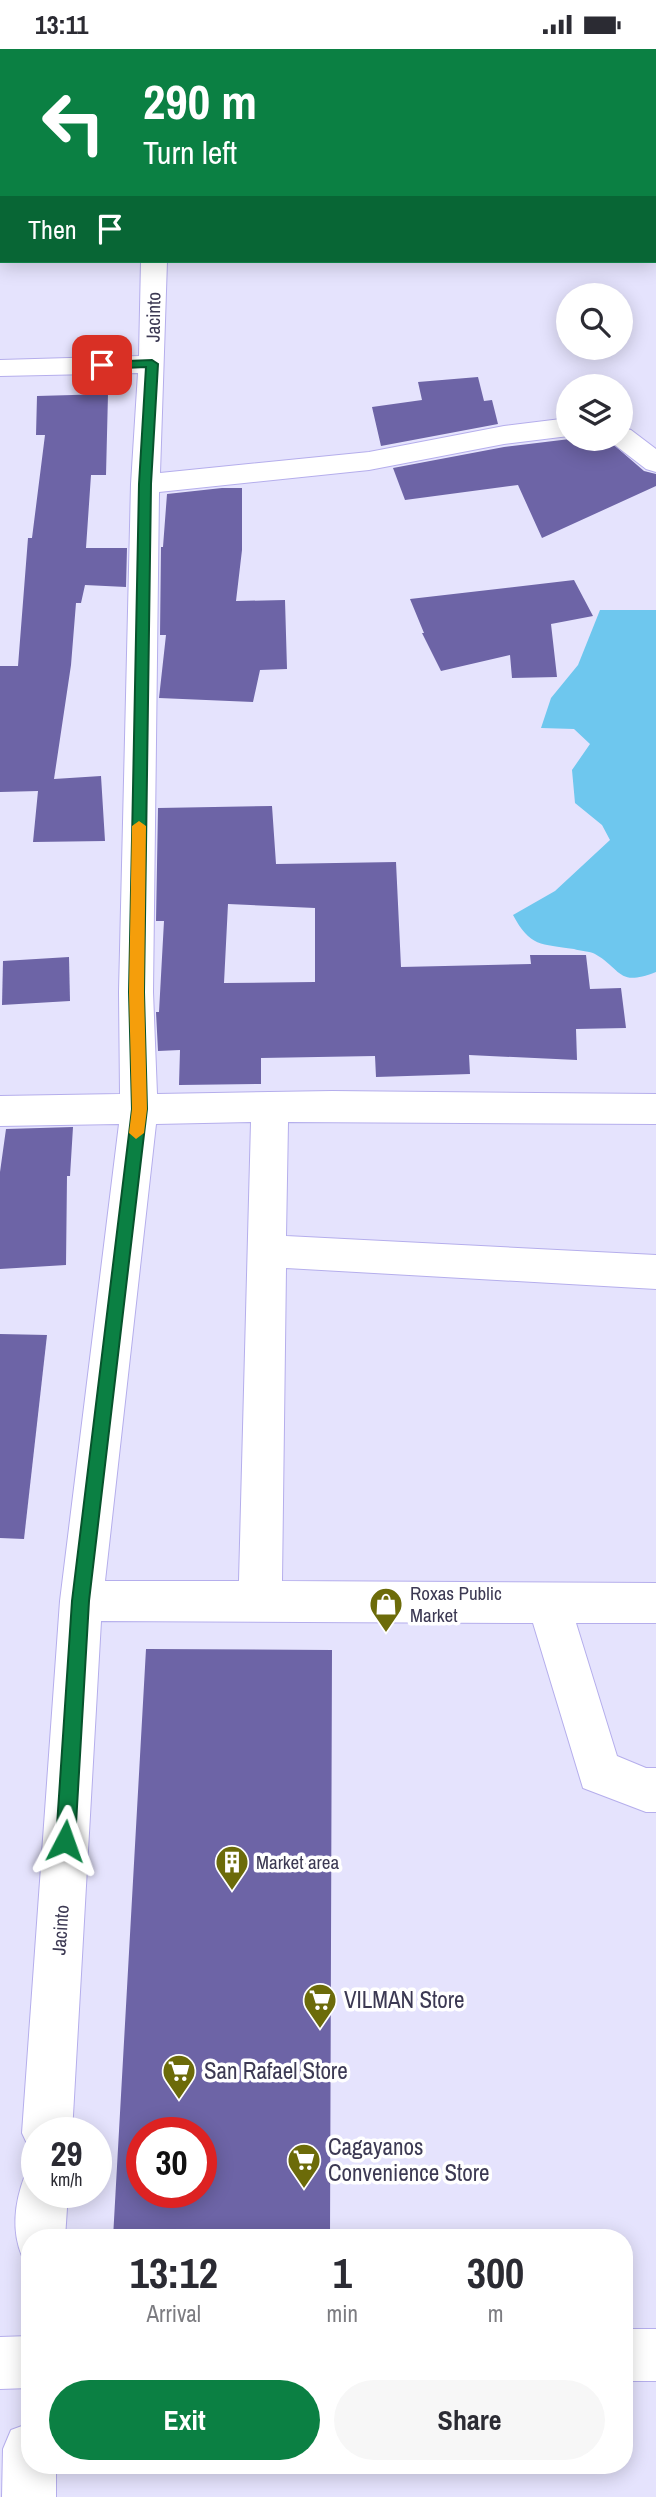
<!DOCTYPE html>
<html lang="en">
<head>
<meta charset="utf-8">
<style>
  :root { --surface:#fff; --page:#f7f7f7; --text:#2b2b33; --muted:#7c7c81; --accent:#0b8043 }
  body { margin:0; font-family:"Archivo Narrow",sans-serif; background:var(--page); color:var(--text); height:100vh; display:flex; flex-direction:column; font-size:26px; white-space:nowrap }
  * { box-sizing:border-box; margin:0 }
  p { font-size:23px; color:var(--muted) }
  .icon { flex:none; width:38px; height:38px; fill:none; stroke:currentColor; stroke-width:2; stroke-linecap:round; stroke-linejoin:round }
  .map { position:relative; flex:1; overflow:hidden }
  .details { position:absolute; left:21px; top:2180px; width:612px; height:245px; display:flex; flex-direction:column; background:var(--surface); border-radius:28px; box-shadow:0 4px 18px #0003 }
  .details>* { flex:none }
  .guide { position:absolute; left:0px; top:0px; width:656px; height:214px; box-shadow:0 4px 18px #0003; background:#0b8043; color:#fff; overflow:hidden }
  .buttons { position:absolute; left:556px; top:234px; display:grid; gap:14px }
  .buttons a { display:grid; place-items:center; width:77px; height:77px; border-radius:50%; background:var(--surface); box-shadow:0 4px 18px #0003; font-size:35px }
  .speed { position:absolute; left:21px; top:2068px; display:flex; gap:14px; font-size:35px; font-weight:700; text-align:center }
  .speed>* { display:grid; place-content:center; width:91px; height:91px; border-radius:50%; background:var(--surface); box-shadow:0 4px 18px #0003; line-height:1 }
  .speed small { font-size:18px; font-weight:400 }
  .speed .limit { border:10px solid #d22; background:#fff; color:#111 }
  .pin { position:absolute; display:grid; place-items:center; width:60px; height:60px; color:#fff; margin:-30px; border-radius:14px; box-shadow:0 4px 10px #0006 }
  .me { position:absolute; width:77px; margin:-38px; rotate:4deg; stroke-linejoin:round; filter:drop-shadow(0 0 5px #0008) }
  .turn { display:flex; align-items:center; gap:24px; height:147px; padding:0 28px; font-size:32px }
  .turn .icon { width:91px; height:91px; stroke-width:2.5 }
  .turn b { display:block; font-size:49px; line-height:60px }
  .then { display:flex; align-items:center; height:66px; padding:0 28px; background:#0003; gap:14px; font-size:26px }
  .eta { display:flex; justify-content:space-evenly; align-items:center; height:119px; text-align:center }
  .eta b { font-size:42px; font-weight:800; line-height:49px }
  .cta { display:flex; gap:14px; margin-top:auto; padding:14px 28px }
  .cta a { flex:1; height:80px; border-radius:42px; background:var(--accent); color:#fff; font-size:28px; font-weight:800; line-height:80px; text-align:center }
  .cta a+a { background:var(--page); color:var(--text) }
  .status { display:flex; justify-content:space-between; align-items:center; height:49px; padding:0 35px; background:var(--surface); direction:ltr }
  .status svg { height:19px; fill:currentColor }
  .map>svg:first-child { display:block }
</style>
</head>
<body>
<div class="status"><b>13:11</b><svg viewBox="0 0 49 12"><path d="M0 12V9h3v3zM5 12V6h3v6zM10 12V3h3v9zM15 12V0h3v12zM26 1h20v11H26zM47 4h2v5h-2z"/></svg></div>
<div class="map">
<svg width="656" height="2448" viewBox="0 0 656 2448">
  <rect width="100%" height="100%" fill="#e5e3fd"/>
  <path fill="#6ec7ee" d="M600,561H656V923C617,938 623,921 595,905C590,902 580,902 574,900C541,895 530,898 513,866L555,842L610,791L602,776L575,754L572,721L590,695L574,680L541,679L551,649L578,616Z"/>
  <g fill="#6d64a6" fill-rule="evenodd">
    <polygon points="478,328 484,352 492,351 498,375 381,397 372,358 422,351 418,333"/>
    <polygon points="108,345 106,426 91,426 86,499 127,499 126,538 85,536 81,554 76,554 71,616 54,730 101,727 105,792 33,793 38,742 0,743 0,617 18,617 28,489 32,489 45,386 36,386 37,347"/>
    <polygon points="570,390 607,390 644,422 656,425 656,437 542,489 518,436 405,451 393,419 504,398"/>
    <polygon points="222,439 242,439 242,501 236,552 285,551 287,620 260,621 253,653 159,649 166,586 160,586 161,498 163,498 167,445"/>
    <polygon points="574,531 593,567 551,575 557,628 512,629 510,606 441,622 422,584 424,584 410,550"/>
    <path d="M272,757L276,815L396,813L401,918L531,915L530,906H586L590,940L621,939L626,979L576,980L577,1011L469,1006L470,1025L376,1028L375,1007L261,1009V1035L179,1036L180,1001L158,1002L156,963H159L164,872H156L158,759ZM228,855L315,859V933L224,934Z"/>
    <polygon points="69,908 70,952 2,956 3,912"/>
    <polygon points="73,1078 70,1127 67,1127 66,1216 0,1220 0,1123 6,1080"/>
    <polygon points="0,1285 47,1286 24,1490 0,1489"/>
    <path d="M146,1600L332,1601L330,2189H113ZM142,2084H201V2144H142Z"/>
  </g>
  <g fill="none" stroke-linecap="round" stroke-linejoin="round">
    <defs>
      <g id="minor">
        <rect x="146" y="0" width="24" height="2"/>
        <path d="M141,212H167L160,424L369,403L504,377L569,369V387L504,395L369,421L159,443L153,943L157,1045L332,1042L656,1045V1075L288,1073L286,1187L656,1206V1240L286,1219L282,1532L656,1534V1574H576L617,1707L646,1719H656V1763H646L583,1739L533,1574L101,1572L72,2084H37V2104L30,2101L22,2084L60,1552L119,1075L0,1077V1047L120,1045L119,943L131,435L138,324L0,327V311L139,307ZM251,1073L239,1532H105L156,1075Z"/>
        <polygon points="621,378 631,381 656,400 656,423 646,420 611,393 609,390 621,390"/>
        <path d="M37,2122V2144H68L65,2189H30V2210L22,2207C11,2181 15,2152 25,2126Z"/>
        <rect x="625" y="2280" width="31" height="52"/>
        <polygon points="30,2287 30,2339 0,2340 0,2288"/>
        <polygon points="30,2374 30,2417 56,2417 56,2448 2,2448 3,2400 11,2381"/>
      </g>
    </defs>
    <use href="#minor" stroke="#b5aeec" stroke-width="2"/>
    <use href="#minor" fill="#fff" fill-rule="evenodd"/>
  </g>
  <polygon fill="#0b8043" stroke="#07532c" stroke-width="2" points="152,311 158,315 151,435 144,943 147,1060 89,1552 75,1792 72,1798 65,1801 59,1798 56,1792 72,1552 132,1060 129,943 139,435 146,318 102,320 96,316 102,313"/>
  <polygon fill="#f59e0b" points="139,772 146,777 144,943 147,1060 144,1084 136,1090 129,1084 132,1060 129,943 132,777"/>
  <defs>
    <symbol id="shop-pin" viewBox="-11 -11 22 30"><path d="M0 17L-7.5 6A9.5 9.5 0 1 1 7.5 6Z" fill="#6c6b09" stroke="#fff"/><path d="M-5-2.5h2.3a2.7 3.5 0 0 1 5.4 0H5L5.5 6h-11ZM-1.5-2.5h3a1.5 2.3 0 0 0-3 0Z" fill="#fff"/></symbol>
    <symbol id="building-pin" viewBox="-11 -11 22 30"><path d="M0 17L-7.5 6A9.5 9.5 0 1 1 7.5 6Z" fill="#6c6b09" stroke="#fff"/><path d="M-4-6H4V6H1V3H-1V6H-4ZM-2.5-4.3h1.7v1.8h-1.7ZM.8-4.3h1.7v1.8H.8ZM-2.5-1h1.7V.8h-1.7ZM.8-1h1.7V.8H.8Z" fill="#fff"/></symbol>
    <symbol id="supermarket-pin" viewBox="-11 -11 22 30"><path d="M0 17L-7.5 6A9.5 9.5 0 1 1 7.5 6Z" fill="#6c6b09" stroke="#fff"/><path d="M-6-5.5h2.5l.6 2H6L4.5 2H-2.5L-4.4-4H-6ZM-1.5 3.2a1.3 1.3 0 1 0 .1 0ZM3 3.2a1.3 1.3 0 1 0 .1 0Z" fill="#fff"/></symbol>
  </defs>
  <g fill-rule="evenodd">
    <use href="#shop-pin" x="367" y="1536" width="38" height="52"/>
    <use href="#building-pin" x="213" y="1794" width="38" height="52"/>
    <use href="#supermarket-pin" x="301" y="1932" width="38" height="52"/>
    <use href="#supermarket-pin" x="160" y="2003" width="38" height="52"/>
    <use href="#supermarket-pin" x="285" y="2092" width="38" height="52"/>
  </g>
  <g text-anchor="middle" stroke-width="7" stroke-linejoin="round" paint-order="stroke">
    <g font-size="19" fill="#3c3953" stroke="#fff">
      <text transform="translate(153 268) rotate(-89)" y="7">Jacinto</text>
      <text transform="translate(60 1881) rotate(-86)" y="7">Jacinto</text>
    </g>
    <g font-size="19" fill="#3c3953" stroke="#fff" text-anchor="start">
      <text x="410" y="1551">Roxas Public<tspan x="410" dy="22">Market</tspan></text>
      <text x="256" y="1820">Market area</text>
    </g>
    <g font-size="23" fill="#3c3953" stroke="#fff" text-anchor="start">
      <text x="344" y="1959">VILMAN Store</text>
      <text x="204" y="2030">San Rafael Store</text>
      <text x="328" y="2106">Cagayanos<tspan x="328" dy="26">Convenience Store</tspan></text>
    </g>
  </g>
</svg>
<div class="buttons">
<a><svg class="icon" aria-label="search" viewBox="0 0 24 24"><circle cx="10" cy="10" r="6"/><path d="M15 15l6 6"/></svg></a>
<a><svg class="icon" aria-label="layers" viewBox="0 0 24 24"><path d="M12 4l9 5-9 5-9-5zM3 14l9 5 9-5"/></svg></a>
</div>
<div class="speed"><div>29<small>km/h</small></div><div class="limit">30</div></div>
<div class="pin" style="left:102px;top:316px;background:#d93025"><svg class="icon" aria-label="arrive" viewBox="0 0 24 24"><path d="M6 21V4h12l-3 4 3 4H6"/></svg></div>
<svg class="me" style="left:65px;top:1792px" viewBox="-20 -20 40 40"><path d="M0-17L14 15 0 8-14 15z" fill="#0b8043" stroke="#fff" stroke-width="4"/></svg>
<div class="guide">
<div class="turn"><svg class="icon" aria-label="left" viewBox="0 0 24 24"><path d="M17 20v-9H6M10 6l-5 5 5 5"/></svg><div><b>290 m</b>Turn left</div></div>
<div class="then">Then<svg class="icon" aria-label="arrive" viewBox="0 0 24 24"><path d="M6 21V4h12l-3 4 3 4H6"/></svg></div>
</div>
<section class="details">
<div class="eta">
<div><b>13:12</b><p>Arrival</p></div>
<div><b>1</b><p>min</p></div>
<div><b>300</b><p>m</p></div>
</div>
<div class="cta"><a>Exit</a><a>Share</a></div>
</section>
</div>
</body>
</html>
